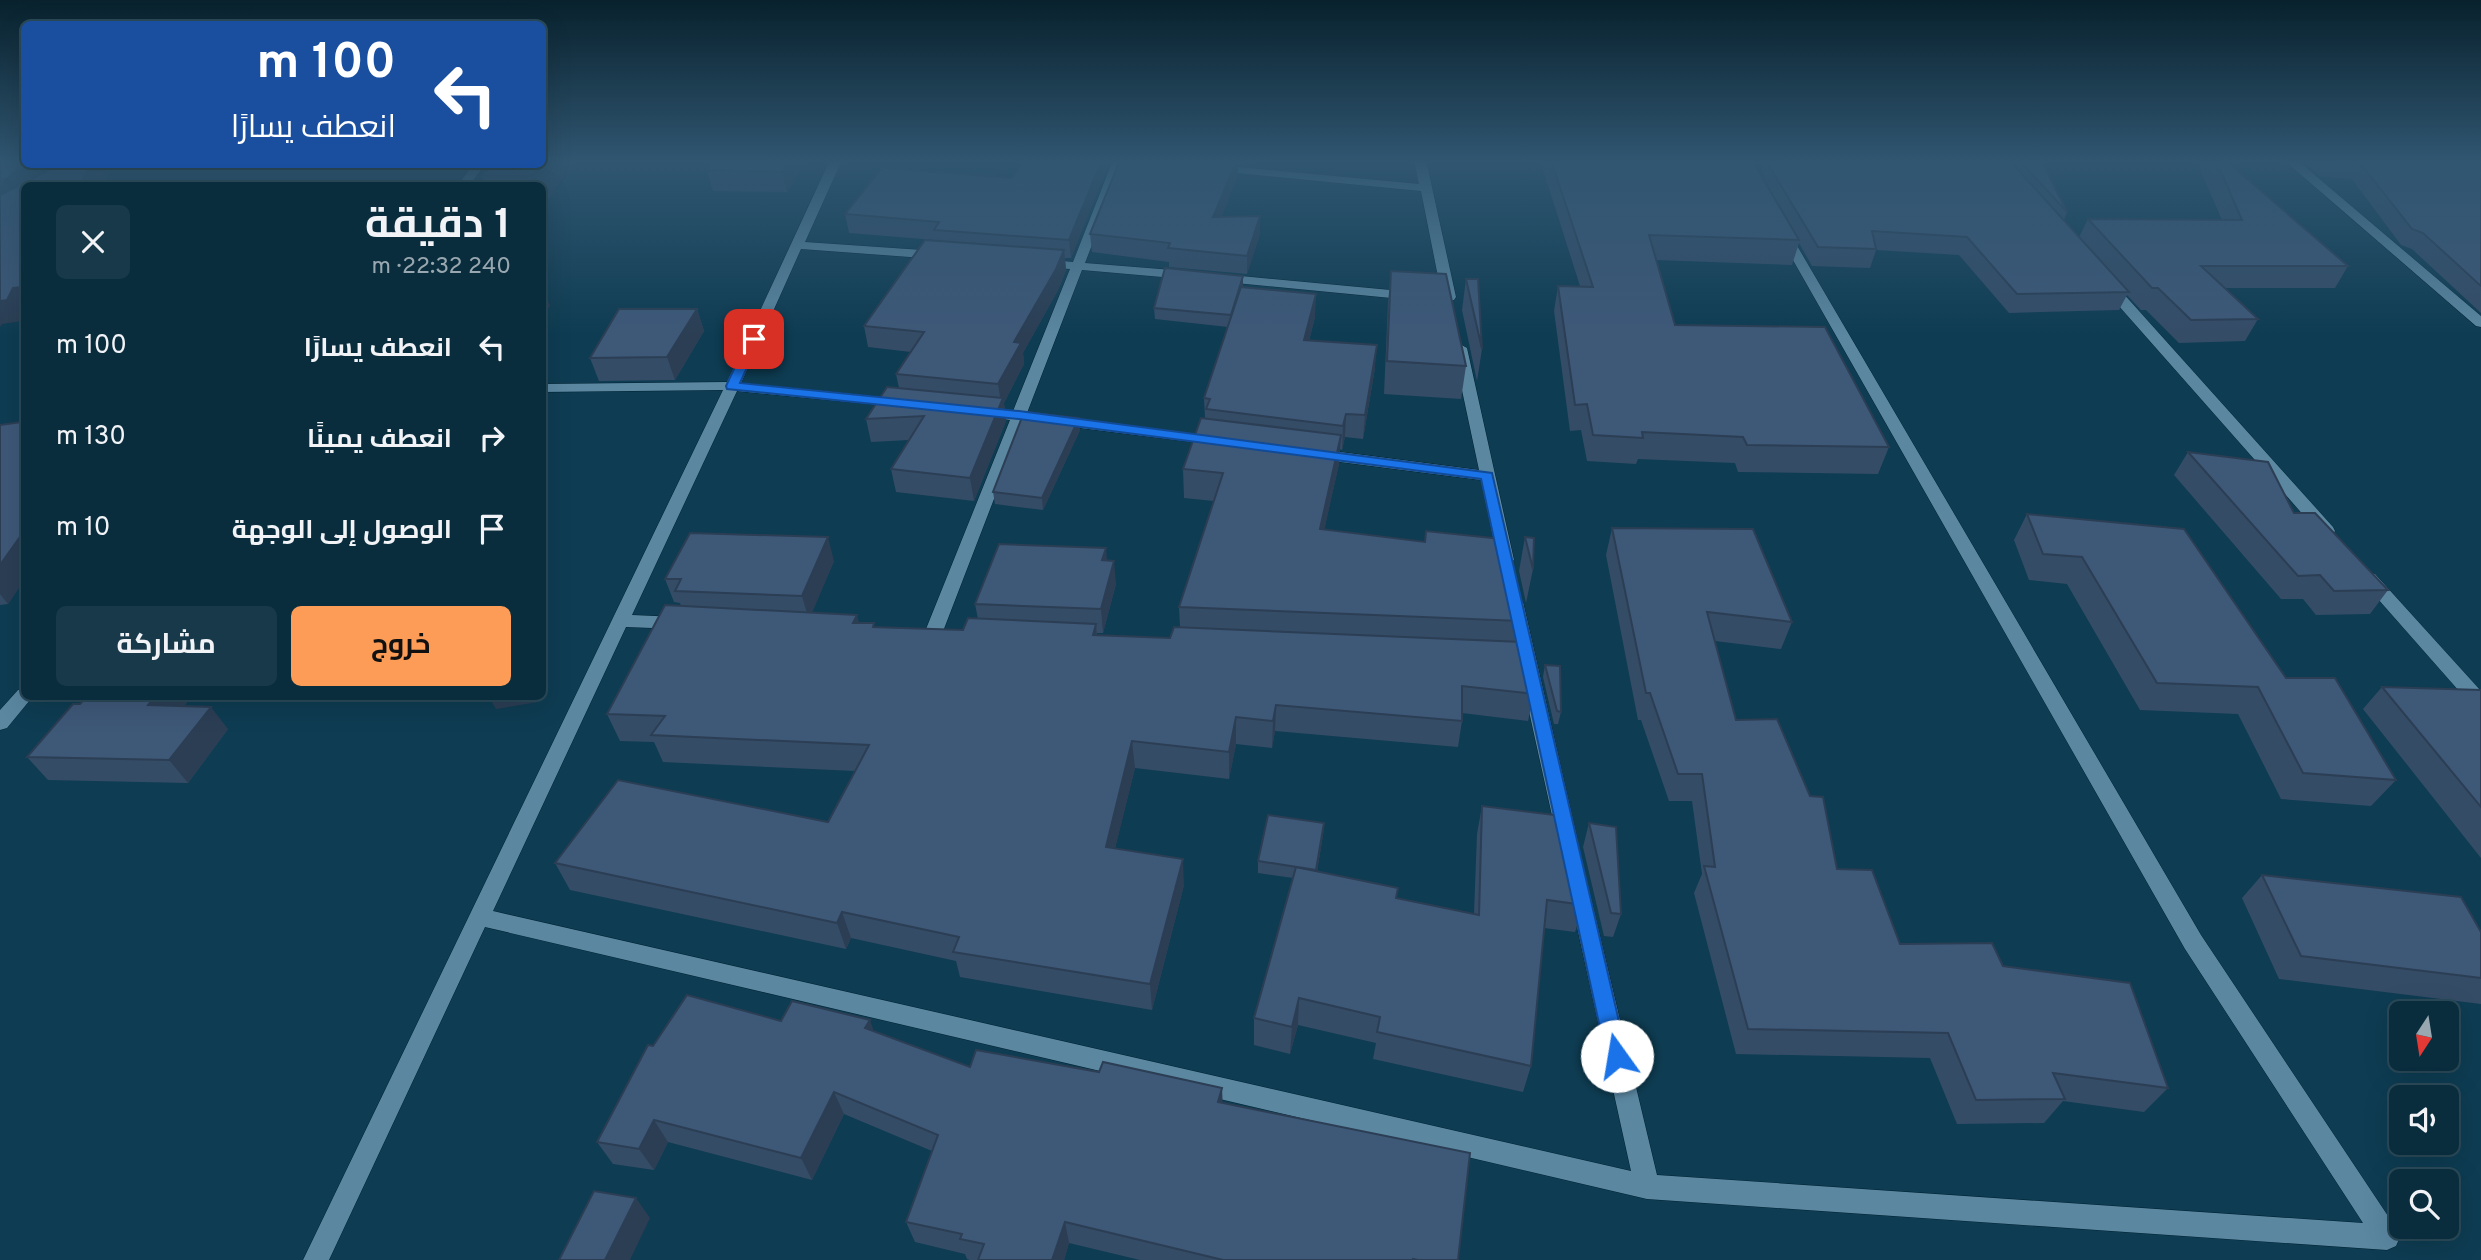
<!DOCTYPE html>
<html lang="ar">
<head>
<meta charset="utf-8">
<style>
  :root { --surface:#0a2d3e; --page:#183949; --text:#f1f3f6; --muted:#99a8b0; --line:#2a4958; --accent:#fd9c56 }
  body { margin:0; font-family:Overpass,Cairo,sans-serif; background:var(--page); color:var(--text); direction:rtl; height:100vh; display:flex; flex-direction:column; font-size:26px; white-space:nowrap }
  * { box-sizing:border-box; margin:0 }
  p { font-size:23px; color:var(--muted) }
  .icon { flex:none; width:38px; height:38px; fill:none; stroke:currentColor; stroke-width:2; stroke-linecap:round; stroke-linejoin:round }
  .map { position:relative; flex:1; overflow:hidden; direction:ltr }
  .side { position:absolute; left:21px; top:182px; width:525px; height:518px; display:flex; flex-direction:column; background:var(--surface); border-radius:10px; box-shadow:0 7px 28px #0002,0 0 0 2px var(--line); direction:rtl }
  .side>* { flex:none }
  .top-card { position:absolute; left:21px; top:21px; width:525px; height:147px; border-radius:10px; box-shadow:0 7px 28px #0002,0 0 0 2px var(--line); direction:rtl; background:#1a4fa0; color:#fff; overflow:hidden }
  .needle { width:46px; rotate:192deg }
  .buttons { position:absolute; left:2389px; top:1001px; display:grid; gap:14px }
  .buttons a { display:grid; place-items:center; width:70px; height:70px; border-radius:10px; background:var(--surface); box-shadow:0 7px 28px #0002,0 0 0 2px var(--line); font-size:35px }
  .pin { position:absolute; display:grid; place-items:center; width:60px; height:60px; color:#fff; margin:-30px; border-radius:14px; box-shadow:0 4px 10px #0006 }
  .me { position:absolute; width:77px; margin:-38px; rotate:347deg; stroke-linejoin:round; filter:drop-shadow(0 0 5px #0008) }
  .turn { display:flex; align-items:center; gap:24px; height:147px; padding:0 35px; font-size:32px }
  .turn .icon { width:91px; height:91px; stroke-width:2.5 }
  .turn b { display:block; font-size:49px; line-height:60px }
  .round { display:grid; place-items:center; flex:none; width:74px; height:74px; border-radius:10px; background:var(--page) }
  .overview { display:flex; align-items:center; justify-content:space-between; height:119px; padding:0 35px }
  h1 { font-size:42px; font-weight:700; line-height:52px }
  .button { display:flex; gap:14px; margin-top:auto; padding:14px 35px }
  .button a { flex:1; height:80px; border-radius:10px; background:var(--accent); color:#111; font-size:28px; font-weight:700; line-height:80px; text-align:center }
  .button a+a { background:var(--page); color:var(--text) }
  ul { padding:0; list-style:none }
  li { display:flex; align-items:center; gap:21px; height:91px; padding:0 35px }
  li div { flex:1 }
  li b { display:block; font-size:26px }
  li em { font-style:normal }
  .map>svg:first-child { display:block }
</style>
</head>
<body>
<div class="map">
<svg width="2481" height="1260" viewBox="0 0 2481 1260">
  <rect width="100%" height="100%" fill="#0e3c52"/>
  <g fill="none" stroke-linecap="round" stroke-linejoin="round">
    <defs>
      <g id="minor">
        <polygon points="830,160 842,160 805,242 937,251 943,255 937,259 801,249 741,383 901,399 908,403 901,407 737,391 632,615 678,617 687,623 678,629 626,627 493,911 1631,1171 1568,886 1571,880 1578,877 1585,880 1588,886 1657,1175 2363,1223 2185,949 1777,232 1783,228 1789,232 2201,935 2396,1228 2400,1237 2396,1246 2387,1250 1647,1199 485,927 329,1260 303,1260 723,390 542,392 542,384 727,382"/>
        <polygon points="1113,160 1125,160 1085,263 1185,271 1191,275 1185,279 1082,270 1027,413 1217,437 1224,441 1217,445 1024,421 942,634 933,640 927,638 924,634 1010,420 984,416 977,412 984,408 1013,411 1070,269 1042,267 1036,263 1042,259 1073,262"/>
        <polygon points="1414,160 1426,160 1456,297 1454,300 1449,301 1442,297 1421,191 1217,171 1211,168 1217,165 1419,184"/>
        <polygon points="2284,160 2297,160 2481,316 2481,327 2476,326"/>
        <polygon points="474,164 485,164 469,186 457,186"/>
        <polygon points="1220,274 1412,292 1419,296 1412,300 1215,281 1215,275"/>
        <polygon points="2108,281 2113,282 2333,527 2335,531 2333,535 2321,535 2103,288 2102,285"/>
        <polygon points="1460,344 1467,348 1514,560 1506,565 1498,560 1481,480 1317,459 1309,454 1317,449 1479,470 1453,348"/>
        <polygon points="2369,572 2375,574 2481,691 2481,710 2474,708 2363,582 2361,578 2363,574"/>
        <polygon points="1514,596 1523,602 1577,838 1574,844 1567,846 1560,844 1557,838 1519,666 1497,663 1494,659 1497,655 1517,653 1505,602"/>
        <polygon points="24,688 24,696 32,696 30,700 7,728 0,730 0,710 18,690"/>
      </g>
    </defs>
    <use href="#minor" stroke="#002232" stroke-width="1"/>
    <use href="#minor" fill="#5b87a1" fill-rule="evenodd"/>
  </g>
  <g fill="#354c67">
    <polygon points="542,160 575,160 543,206 542,186 486,186 482,176"/>
    <polygon points="714,160 806,160 787,192 713,191 707,170"/>
    <polygon points="1024,160 1110,160 1071,258 1065,258 1066,270 1058,290 1023,353 1024,364 1004,403 1006,421 974,501 896,492 891,469 909,440 871,442 866,419 899,388 896,374 911,352 868,347 864,326 935,240 849,233 845,214 1012,178"/>
    <polygon points="1120,160 1245,160 1243,164 1238,164 1238,175 1221,217 1260,216 1260,234 1247,274 1169,267 1169,262 1092,252 1090,234"/>
    <polygon points="1541,160 1763,179 1764,176 1761,160 2009,160 2010,161 2011,160 2041,160 2067,212 2064,220 2079,237 2088,219 2222,220 2199,167 2203,160 2225,160 2348,266 2335,288 2224,288 2258,319 2245,341 2179,343 2146,310 2141,310 2127,295 2119,310 2009,313 1959,255 1876,250 1870,268 1812,266 1799,243 1792,265 1656,260 1675,325 1889,447 1878,474 1738,472 1735,463 1638,459 1636,464 1587,461 1581,430 1570,431 1554,311 1558,286 1580,286 1541,163"/>
    <polygon points="2301,160 2481,160 2481,313 2412,249 2401,245 2352,179 2320,176"/>
    <polygon points="1391,271 1466,366 1461,399 1384,394 1388,303"/>
    <polygon points="1466,279 1482,349 1477,381 1462,310"/>
    <polygon points="1243,287 1315,317 1309,341 1375,368 1363,439 1345,437 1342,450 1340,449 1339,464 1324,530 1520,621 1515,642 1534,694 1528,721 1462,713 1462,721 1458,747 1275,731 1272,748 1236,744 1229,779 1135,768 1115,848 1184,885 1152,1010 960,977 956,961 851,938 846,949 570,890 555,863 828,822 855,771 663,762 654,742 620,741 607,714 681,606 680,603 674,602 665,579 834,561 812,612 875,627 963,630 978,619 975,604 1107,560 1116,584 1103,633 1097,633 1097,635 1170,638 1180,627 1179,607 1214,501 1184,498 1183,469 1205,418 1204,398 1228,327 1155,319 1154,308"/>
    <polygon points="697,309 704,331 675,380 599,381 590,358"/>
    <polygon points="24,415 24,580 8,604 0,605 0,425 21,422"/>
    <polygon points="1080,430 1043,510 995,504 993,492"/>
    <polygon points="2188,452 2294,513 2388,590 2370,614 2316,615 2303,599 2281,599 2174,475"/>
    <polygon points="2027,514 2286,678 2396,780 2371,806 2281,799 2238,714 2140,710 2067,584 2029,580 2014,540"/>
    <polygon points="1612,528 1792,622 1781,649 1715,641 1736,720 1837,869 1900,944 2003,966 2168,1088 2144,1112 2063,1101 2044,1123 1957,1124 1930,1058 1736,1054 1694,893 1702,874 1692,801 1669,801 1641,720 1638,720 1606,555"/>
    <polygon points="1525,537 1533,569 1526,603 1519,571"/>
    <polygon points="1545,665 1561,712 1558,724 1554,724 1543,677"/>
    <polygon points="2382,687 2481,690 2481,858 2363,709"/>
    <polygon points="87,696 192,696 184,706 228,729 188,783 48,780 27,757"/>
    <polygon points="1482,806 1584,905 1575,932 1544,928 1531,1066 1523,1092 1373,1059 1376,1043 1298,1025 1290,1054 1254,1045 1254,1018 1293,878 1258,873 1258,861 1324,823 1323,835 1317,872 1398,888 1396,898 1474,914 1477,834"/>
    <polygon points="1589,823 1621,914 1613,937 1604,936 1583,847"/>
    <polygon points="2262,875 2481,932 2481,1004 2279,979 2242,898"/>
    <polygon points="874,1032 970,1067 1099,1072 1222,1088 1222,1103 1458,1260 1140,1260 1069,1243 1064,1260 970,1260 967,1259 965,1254 915,1242 906,1222 932,1151 844,1114 812,1180 668,1142 654,1170 613,1164 597,1142 653,1046"/>
  </g>
  <g fill="#2b3e54">
    <polygon points="21,160 24,160 24,164 45,164 30,186 0,202 0,180"/>
    <polygon points="543,160 575,160 543,206 542,186 535,186 531,176 540,164 542,164"/>
    <polygon points="789,160 806,160 787,192 782,172"/>
    <polygon points="1102,160 1110,160 1071,258 1069,240"/>
    <polygon points="1237,160 1238,160 1238,175 1213,236 1213,217"/>
    <polygon points="91,164 114,164 102,186 79,186"/>
    <polygon points="1260,216 1260,234 1247,274 1247,256"/>
    <polygon points="1064,250 1066,270 1058,290 1023,353 1024,364 1004,403 1006,421 974,501 970,478 1001,403 998,384 1014,342"/>
    <polygon points="1243,276 1243,287 1231,327 1231,315"/>
    <polygon points="542,286 550,306 542,315"/>
    <polygon points="24,287 24,315 22,321 2,324 0,327 0,301 13,288"/>
    <polygon points="1316,294 1315,317 1303,363 1304,340"/>
    <polygon points="697,309 704,331 675,380 667,357"/>
    <polygon points="1377,345 1375,368 1363,439 1365,415"/>
    <polygon points="1346,414 1345,437 1342,450 1343,426"/>
    <polygon points="1079,418 1080,430 1043,510 1042,498"/>
    <polygon points="1341,435 1339,464 1318,558 1320,529"/>
    <polygon points="22,534 24,538 24,580 8,604 0,594 0,565"/>
    <polygon points="828,537 834,561 809,620 802,596"/>
    <polygon points="1106,548 1108,572 1102,560"/>
    <polygon points="1114,561 1116,584 1103,633 1101,609"/>
    <polygon points="857,615 864,641 853,623"/>
    <polygon points="1096,624 1098,650 1093,635"/>
    <polygon points="542,658 545,663 542,678"/>
    <polygon points="155,696 192,696 166,728 148,705"/>
    <polygon points="539,696 538,702 496,709 489,697"/>
    <polygon points="1276,705 1275,731 1272,748 1273,721"/>
    <polygon points="211,707 228,729 188,783 169,760"/>
    <polygon points="1236,717 1236,744 1229,779 1229,752"/>
    <polygon points="1132,741 1135,768 1109,873 1106,847"/>
    <polygon points="1324,823 1323,835 1315,882 1316,870"/>
    <polygon points="1183,859 1184,885 1152,1010 1150,984"/>
    <polygon points="842,912 851,938 846,949 837,923"/>
    <polygon points="1299,998 1298,1025 1290,1054 1292,1027"/>
    <polygon points="870,1020 878,1043 865,1028"/>
    <polygon points="1222,1088 1223,1111 1218,1102"/>
    <polygon points="834,1092 844,1114 812,1180 801,1158"/>
    <polygon points="654,1120 668,1142 654,1170 639,1149"/>
    <polygon points="636,1198 650,1218 630,1260 605,1260"/>
    <polygon points="1065,1222 1069,1243 1064,1260 1052,1260"/>
  </g>
  <g fill="#3e5878" stroke="#2b3e54" stroke-width="2">
    <polygon points="0,160 21,160 7,179 0,180"/>
    <polygon points="714,160 789,160 782,172 707,170"/>
    <polygon points="1024,160 1102,160 1069,240 934,230 939,222 845,214 882,168 1012,178"/>
    <polygon points="1120,160 1237,160 1213,217 1260,216 1247,256 1168,248 1170,243 1090,234"/>
    <polygon points="1551,160 1752,160 1799,240 1649,235 1675,325 1825,327 1889,447 1747,445 1743,437 1642,432 1643,438 1593,435 1587,404 1575,405 1558,286 1593,287"/>
    <polygon points="1769,160 2009,160 2129,292 2017,294 1967,237 1872,231 1876,249 1818,247 1768,164 1770,164"/>
    <polygon points="2019,160 2041,160 2067,212"/>
    <polygon points="2216,160 2225,160 2348,266 2201,266 2258,319 2191,320 2158,288 2152,288 2088,219 2242,220"/>
    <polygon points="2328,160 2481,160 2481,286 2423,233 2412,229 2361,164 2329,161"/>
    <polygon points="62,164 91,164 79,186 24,186 24,287 13,288 7,300 0,301 0,195"/>
    <polygon points="492,164 540,164 531,176 482,176"/>
    <polygon points="925,240 1064,250 1056,269 1014,342 1021,343 998,384 896,374 924,332 864,326"/>
    <polygon points="1165,268 1243,276 1231,315 1154,308"/>
    <polygon points="1391,271 1446,274 1466,366 1387,361"/>
    <polygon points="1466,279 1478,279 1482,349"/>
    <polygon points="1241,287 1316,294 1304,340 1377,345 1365,415 1346,414 1343,426 1206,409 1210,399 1204,398"/>
    <polygon points="619,309 697,309 667,357 590,358"/>
    <polygon points="887,387 1003,398 970,478 891,469 924,416 866,419"/>
    <polygon points="1024,412 1079,418 1042,498 993,492"/>
    <polygon points="24,415 24,534 22,534 0,565 0,425 21,422"/>
    <polygon points="1201,418 1341,435 1320,529 1425,542 1426,531 1502,539 1520,621 1179,607 1223,473 1183,469"/>
    <polygon points="2188,452 2268,462 2294,513 2315,513 2388,590 2334,591 2320,575 2298,576"/>
    <polygon points="2027,514 2184,529 2286,678 2335,678 2396,780 2303,773 2258,687 2157,683 2082,557 2043,554"/>
    <polygon points="1612,528 1753,529 1792,622 1707,612 1736,720 1777,719 1810,796 1823,797 1837,869 1872,870 1900,944 1992,943 2003,966 2130,983 2168,1088 2053,1073 2065,1099 1976,1100 1948,1033 1748,1029 1704,866 1715,867 1702,774 1678,774 1650,693 1646,693"/>
    <polygon points="690,533 828,537 802,596 675,591 681,579 665,579"/>
    <polygon points="1525,537 1534,538 1533,569"/>
    <polygon points="999,544 1106,548 1102,560 1114,561 1101,609 975,604"/>
    <polygon points="665,605 857,615 853,623 874,623 873,627 963,630 968,618 1096,624 1093,635 1170,638 1174,627 1522,642 1534,694 1462,686 1462,721 1276,705 1273,721 1236,717 1229,752 1132,741 1106,847 1183,859 1150,984 953,952 959,937 842,912 837,923 555,863 618,780 828,822 869,745 651,735 665,716 607,714"/>
    <polygon points="1545,665 1560,666 1561,712 1557,711"/>
    <polygon points="2382,687 2481,690 2481,807"/>
    <polygon points="87,696 155,696 148,705 211,707 169,760 27,757 73,704 80,704"/>
    <polygon points="1482,806 1563,816 1584,905 1547,900 1531,1066 1377,1032 1380,1017 1299,998 1292,1027 1254,1018 1296,867 1398,888 1396,898 1479,915"/>
    <polygon points="1268,815 1324,823 1316,870 1258,861"/>
    <polygon points="1589,823 1616,827 1621,914 1611,913"/>
    <polygon points="2262,875 2461,897 2481,932 2481,978 2301,956"/>
    <polygon points="687,995 781,1021 792,1001 870,1020 865,1028 970,1067 976,1050 1099,1072 1103,1062 1222,1088 1218,1102 1470,1153 1458,1260 1418,1260 1413,1259 1413,1260 1223,1260 1065,1222 1052,1260 978,1260 984,1244 960,1239 962,1234 906,1222 938,1135 834,1092 801,1158 654,1120 639,1149 597,1142 648,1045 653,1046"/>
    <polygon points="594,1191 636,1198 605,1260 559,1260"/>
  </g>
  <linearGradient id="sky" x2="0" y2="1"><stop stop-color="#08212d"/><stop offset="0.48" stop-color="#305671"/><stop offset="1" stop-color="#305671" stop-opacity="0"/></linearGradient>
  <rect width="2481" height="336" fill="url(#sky)"/>
  <polygon fill="#1a73e8" stroke="#114b97" stroke-width="2" points="754,335 760,339 740,383 1019,411 1492,473 1627,1056 1624,1062 1617,1065 1609,1062 1606,1056 1481,479 1019,419 727,389 726,386 748,339"/>
</svg>
<div class="buttons">
<a><svg class="needle" viewBox="-14 -14 28 28"><path d="M0-13l5 13h-10z" fill="#e53935"/><path d="M0 13l5-13h-10z" fill="#99a8b0"/></svg></a>
<a><svg class="icon" aria-label="sound" viewBox="0 0 24 24"><path d="M4 9h4l5-4v14l-5-4H4zM17 9q2 3 0 6"/></svg></a>
<a><svg class="icon" aria-label="search" viewBox="0 0 24 24"><circle cx="10" cy="10" r="6"/><path d="M15 15l6 6"/></svg></a>
</div>
<div class="pin" style="left:754px;top:339px;background:#d93025"><svg class="icon" aria-label="arrive" viewBox="0 0 24 24"><path d="M6 21V4h12l-3 4 3 4H6"/></svg></div>
<svg class="me" style="left:1617px;top:1056px" viewBox="-20 -20 40 40"><circle r="19" fill="#fff"/><path d="M0-13L10 11 0 6-10 11z" fill="#1a73e8"/></svg>
<div class="top-card">
<div class="turn"><svg class="icon" aria-label="left" viewBox="0 0 24 24"><path d="M17 20v-9H6M10 6l-5 5 5 5"/></svg><div><b>100 m</b>انعطف يسارًا</div></div>
</div>
<section class="side">
<div class="overview"><div><h1>1 دقيقة</h1><p>240 m · 22:32</p></div><a class="round"><svg class="icon" aria-label="close" viewBox="0 0 24 24"><path d="M6 6l12 12M18 6L6 18"/></svg></a></div>
<ul>
<li><svg class="icon" aria-label="left" viewBox="0 0 24 24"><path d="M17 20v-9H6M10 6l-5 5 5 5"/></svg><div><b>انعطف يسارًا</b></div><em>100 m</em></li>
<li><svg class="icon" aria-label="right" viewBox="0 0 24 24"><path d="M7 20v-9h11M14 6l5 5-5 5"/></svg><div><b>انعطف يمينًا</b></div><em>130 m</em></li>
<li><svg class="icon" aria-label="arrive" viewBox="0 0 24 24"><path d="M6 21V4h12l-3 4 3 4H6"/></svg><div><b>الوصول إلى الوجهة</b></div><em>10 m</em></li>
</ul>
<div class="button"><a>خروج</a><a>مشاركة</a></div>
</section>
</div>
</body>
</html>
